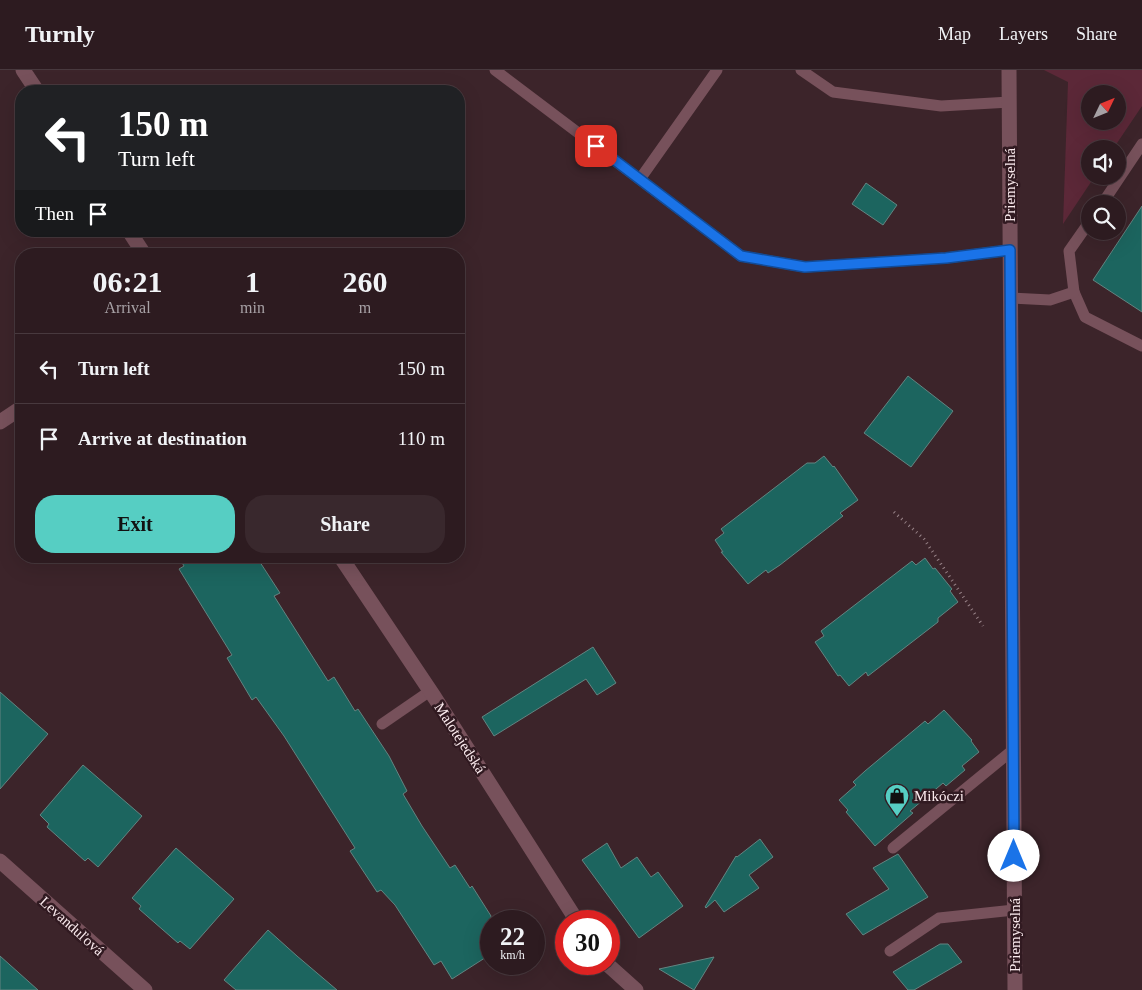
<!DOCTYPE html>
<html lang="en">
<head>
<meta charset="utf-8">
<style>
  :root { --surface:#2d1b20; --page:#39282d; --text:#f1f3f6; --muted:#a7a1a5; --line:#48393e; --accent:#56cec3 }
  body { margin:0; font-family:Georgia,serif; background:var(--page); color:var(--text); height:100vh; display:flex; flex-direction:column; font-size:19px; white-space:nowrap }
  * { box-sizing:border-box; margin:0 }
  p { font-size:16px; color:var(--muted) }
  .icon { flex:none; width:28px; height:28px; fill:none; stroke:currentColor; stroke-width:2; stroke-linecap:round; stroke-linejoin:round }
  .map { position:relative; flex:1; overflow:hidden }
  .drawer { position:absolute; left:15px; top:178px; width:450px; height:315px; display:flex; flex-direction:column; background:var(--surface); border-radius:20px; box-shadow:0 5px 20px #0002,0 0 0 1px var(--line) }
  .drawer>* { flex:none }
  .banner { position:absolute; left:15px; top:15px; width:450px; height:152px; border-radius:20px; box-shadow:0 5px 20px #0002,0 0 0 1px var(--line); background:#202124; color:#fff; overflow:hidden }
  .needle { width:32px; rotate:47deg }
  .tools { position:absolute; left:1081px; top:15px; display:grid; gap:10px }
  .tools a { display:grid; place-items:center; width:45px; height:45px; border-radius:50%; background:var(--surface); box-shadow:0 5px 20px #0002,0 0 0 1px var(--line); font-size:25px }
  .speed { position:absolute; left:480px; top:840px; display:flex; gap:10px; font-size:25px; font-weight:700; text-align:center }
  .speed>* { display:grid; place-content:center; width:65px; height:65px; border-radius:50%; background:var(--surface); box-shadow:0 5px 20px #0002,0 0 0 1px var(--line); line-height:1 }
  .speed small { font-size:12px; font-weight:400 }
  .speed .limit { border:8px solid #d22; background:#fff; color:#111 }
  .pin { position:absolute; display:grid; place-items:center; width:42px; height:42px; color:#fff; margin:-21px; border-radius:10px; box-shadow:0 2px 8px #0006 }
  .me { position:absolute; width:55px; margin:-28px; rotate:0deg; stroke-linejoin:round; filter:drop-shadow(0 0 4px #0008) }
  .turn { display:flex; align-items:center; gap:18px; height:105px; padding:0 20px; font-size:22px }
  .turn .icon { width:65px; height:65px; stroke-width:2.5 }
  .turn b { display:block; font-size:35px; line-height:42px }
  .then { display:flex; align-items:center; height:48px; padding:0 20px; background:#0003; gap:10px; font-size:19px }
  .eta { display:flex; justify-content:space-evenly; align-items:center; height:85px; text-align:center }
  .eta b { font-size:30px; font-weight:700; line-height:35px }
  .button { display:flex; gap:10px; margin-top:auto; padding:10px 20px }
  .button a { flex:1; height:58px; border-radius:20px; background:var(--accent); color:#111; font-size:20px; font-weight:700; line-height:58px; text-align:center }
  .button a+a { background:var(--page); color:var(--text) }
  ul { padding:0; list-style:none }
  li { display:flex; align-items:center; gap:15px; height:70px; padding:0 20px; border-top:1px solid var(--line) }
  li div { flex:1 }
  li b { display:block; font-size:19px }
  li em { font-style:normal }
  header { display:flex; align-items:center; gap:30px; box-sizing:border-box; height:70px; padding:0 25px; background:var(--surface); border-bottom:1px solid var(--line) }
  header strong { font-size:24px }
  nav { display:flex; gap:28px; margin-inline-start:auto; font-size:18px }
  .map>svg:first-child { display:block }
</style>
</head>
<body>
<header>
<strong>Turnly</strong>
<nav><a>Map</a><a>Layers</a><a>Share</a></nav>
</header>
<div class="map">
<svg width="1142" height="920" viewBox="0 0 1142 920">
  <rect width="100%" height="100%" fill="#3c242a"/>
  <path fill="#5c2838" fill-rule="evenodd" d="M1044,0H1142V36L1113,79H1090V106H1095L1063,154L1068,12ZM1090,24H1118V51H1090Z"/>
  <g fill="#1c655f" stroke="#638481">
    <polygon points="866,113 897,135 883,155 852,134"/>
    <polygon points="1142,136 1142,242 1093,210"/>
    <polygon points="908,306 953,341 911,397 864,363"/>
    <polygon points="824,386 833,397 834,396 858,430 840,443 843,446 780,495 768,503 766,500 748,514 721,482 723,482 715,470 724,463 721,459 807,393 815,393"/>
    <polygon points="178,486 256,486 280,523 274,526 328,611 334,607 355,641 358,639 389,686 407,721 403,724 422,756 450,798 455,795 470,818 472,816 491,846 491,884 452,909 441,891 434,895 395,835 381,820 377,822 350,781 355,778 284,666 256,627 252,630 227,588 232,585 179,499 184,496"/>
    <polygon points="925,488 933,499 935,498 952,519 950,521 958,532 938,548 938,552 868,606 866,602 849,616 840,605 838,606 815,572 824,566 821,561 912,491 916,495"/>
    <polygon points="593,577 616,613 597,625 586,609 494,666 482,647"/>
    <polygon points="0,622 48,664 0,719"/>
    <polygon points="944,640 972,670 971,671 979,682 962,696 965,700 946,716 943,713 910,741 913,743 875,776 846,742 848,740 839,730 856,715 853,712 865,701 925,651 928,654"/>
    <polygon points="83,695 142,746 98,797 88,788 85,791 47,757 49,754 40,745"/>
    <polygon points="760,769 773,787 749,805 759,818 724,842 715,830 706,838 705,837 736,786 737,787"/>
    <polygon points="607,773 621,798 637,787 651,807 658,802 683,836 639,868 582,790"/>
    <polygon points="176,778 234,829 190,879 180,871 178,873 139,839 141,836 132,828"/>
    <polygon points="898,784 928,827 863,865 846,844 889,819 873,798"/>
    <polygon points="268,860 297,886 337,920 236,920 224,910"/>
    <polygon points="940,874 948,874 962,892 914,920 908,920 893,902"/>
    <polygon points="0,886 38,920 0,920"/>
    <polygon points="714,887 694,920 659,899"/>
  </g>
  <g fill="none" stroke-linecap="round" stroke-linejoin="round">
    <polyline stroke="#988388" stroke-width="3" stroke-dasharray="1 4" stroke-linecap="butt" points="894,442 924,469 983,556"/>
    <g stroke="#77515b" stroke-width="11">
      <polyline points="495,0 741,186 805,197 946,188 1010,180"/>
      <polyline points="801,0 833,22 941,36 1010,32"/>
      <polyline points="640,109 717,0"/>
      <polyline points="1102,134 1142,74"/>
      <polyline points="1074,222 1085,247 1142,276"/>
      <polyline points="1011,228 1050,230 1074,222 1069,181 1090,151"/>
      <polyline points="382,654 430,621"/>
      <polyline points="893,778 1014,679"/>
      <polyline points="890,881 939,848 1014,840"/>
    </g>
    <g stroke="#77515b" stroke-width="15">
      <polyline points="23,0 37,21"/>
      <polyline points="1009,0 1015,920"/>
      <polyline points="129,161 144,184"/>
      <polyline points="0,352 21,338"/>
      <polyline points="340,486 435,628 577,851"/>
      <polyline points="0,791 145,920"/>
      <polyline points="607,894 636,920"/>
    </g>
  </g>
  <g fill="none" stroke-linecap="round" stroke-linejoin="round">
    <defs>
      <polyline id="route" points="596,76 741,186 805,197 946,188 1010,180 1014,786"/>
    </defs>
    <use href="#route" stroke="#114b97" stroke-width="12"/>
    <use href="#route" stroke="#1a73e8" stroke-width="9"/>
  </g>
  <defs>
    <symbol id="shop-pin" viewBox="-11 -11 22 30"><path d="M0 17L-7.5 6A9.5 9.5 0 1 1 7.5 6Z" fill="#56cec3" stroke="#311a21"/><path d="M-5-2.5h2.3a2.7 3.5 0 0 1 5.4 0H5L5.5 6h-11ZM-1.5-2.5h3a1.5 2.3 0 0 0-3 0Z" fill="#111"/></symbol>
  </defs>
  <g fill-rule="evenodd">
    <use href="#shop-pin" x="883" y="712" width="28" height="38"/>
  </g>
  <g text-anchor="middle" stroke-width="5" stroke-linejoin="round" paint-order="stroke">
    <g font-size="15" fill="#faeaed" stroke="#311a21">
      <text transform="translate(1010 115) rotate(-90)" y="5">Priemyselná</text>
      <text transform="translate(460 668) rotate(57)" y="5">Malotejedská</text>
      <text transform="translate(72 856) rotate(42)" y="5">Levanduľová</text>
      <text transform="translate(1015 865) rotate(-90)" y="5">Priemyselná</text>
    </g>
    <g font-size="15" fill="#faeaed" stroke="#311a21" text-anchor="start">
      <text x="914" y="731">Mikóczi</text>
    </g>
  </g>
</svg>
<div class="tools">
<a><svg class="needle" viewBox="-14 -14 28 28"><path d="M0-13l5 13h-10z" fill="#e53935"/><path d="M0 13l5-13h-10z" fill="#a7a1a5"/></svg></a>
<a><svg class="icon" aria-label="sound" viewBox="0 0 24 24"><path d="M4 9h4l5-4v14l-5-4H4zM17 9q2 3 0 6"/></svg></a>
<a><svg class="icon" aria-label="search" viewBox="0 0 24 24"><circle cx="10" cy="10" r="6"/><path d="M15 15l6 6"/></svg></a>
</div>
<div class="speed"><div>22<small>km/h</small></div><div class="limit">30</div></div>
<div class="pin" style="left:596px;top:76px;background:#d93025"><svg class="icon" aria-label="arrive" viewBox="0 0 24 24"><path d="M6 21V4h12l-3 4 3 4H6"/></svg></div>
<svg class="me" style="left:1014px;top:786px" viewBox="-20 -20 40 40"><circle r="19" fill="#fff"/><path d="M0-13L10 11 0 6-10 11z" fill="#1a73e8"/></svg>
<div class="banner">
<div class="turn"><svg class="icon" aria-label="left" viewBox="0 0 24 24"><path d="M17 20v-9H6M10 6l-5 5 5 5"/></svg><div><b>150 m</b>Turn left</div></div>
<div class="then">Then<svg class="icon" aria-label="arrive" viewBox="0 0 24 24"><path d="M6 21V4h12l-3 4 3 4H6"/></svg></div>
</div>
<section class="drawer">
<div class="eta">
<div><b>06:21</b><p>Arrival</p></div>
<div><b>1</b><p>min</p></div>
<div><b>260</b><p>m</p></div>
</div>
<ul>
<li><svg class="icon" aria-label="left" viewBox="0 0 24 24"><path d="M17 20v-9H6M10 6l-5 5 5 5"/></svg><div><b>Turn left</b></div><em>150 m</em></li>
<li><svg class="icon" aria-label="arrive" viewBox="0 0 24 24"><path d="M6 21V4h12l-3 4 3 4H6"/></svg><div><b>Arrive at destination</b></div><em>110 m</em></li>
</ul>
<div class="button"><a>Exit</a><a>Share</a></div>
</section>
</div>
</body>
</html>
